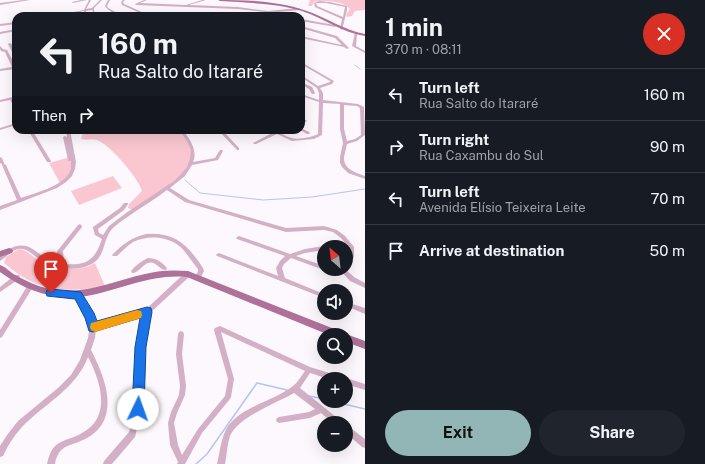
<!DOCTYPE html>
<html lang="en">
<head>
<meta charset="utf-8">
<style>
  :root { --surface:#171b24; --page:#20242c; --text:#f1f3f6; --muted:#9ea1a6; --line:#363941; --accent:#92b5b5 }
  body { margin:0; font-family:"Public Sans",sans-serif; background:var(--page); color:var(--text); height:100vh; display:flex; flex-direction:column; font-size:15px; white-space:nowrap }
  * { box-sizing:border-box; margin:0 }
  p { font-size:13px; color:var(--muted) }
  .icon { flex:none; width:22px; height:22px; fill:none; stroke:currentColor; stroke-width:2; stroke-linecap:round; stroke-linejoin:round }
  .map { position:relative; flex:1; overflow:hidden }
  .panel { display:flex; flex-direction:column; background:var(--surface); width:340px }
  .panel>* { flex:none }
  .hud { position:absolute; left:12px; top:12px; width:293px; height:122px; border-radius:12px; box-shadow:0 4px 16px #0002; background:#171b24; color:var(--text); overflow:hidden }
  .needle { width:26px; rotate:332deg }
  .fabs { position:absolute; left:317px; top:240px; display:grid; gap:8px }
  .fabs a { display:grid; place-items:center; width:36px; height:36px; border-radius:50%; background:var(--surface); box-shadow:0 4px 16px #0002; font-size:20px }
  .pin { position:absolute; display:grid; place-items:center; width:34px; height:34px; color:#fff; margin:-41px -17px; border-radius:50% 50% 50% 0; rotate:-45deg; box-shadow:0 0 4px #0007 }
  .pin .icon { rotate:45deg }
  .me { position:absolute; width:44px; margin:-22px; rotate:3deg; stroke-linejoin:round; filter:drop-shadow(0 0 3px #0008) }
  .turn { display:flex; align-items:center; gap:14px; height:84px; padding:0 20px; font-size:18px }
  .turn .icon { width:52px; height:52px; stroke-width:2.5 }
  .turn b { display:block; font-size:28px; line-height:34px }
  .then { display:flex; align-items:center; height:38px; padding:0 20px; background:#0003; gap:8px; font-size:15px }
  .round { display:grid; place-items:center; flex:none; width:42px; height:42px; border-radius:21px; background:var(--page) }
  .head { display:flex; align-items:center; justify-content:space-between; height:68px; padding:0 20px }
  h1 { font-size:24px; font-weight:700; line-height:30px }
  .action { display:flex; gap:8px; margin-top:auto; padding:8px 20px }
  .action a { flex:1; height:46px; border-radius:24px; background:var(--accent); color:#111; font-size:16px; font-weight:700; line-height:46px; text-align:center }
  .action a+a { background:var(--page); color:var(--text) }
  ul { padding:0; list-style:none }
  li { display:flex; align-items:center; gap:12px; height:52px; padding:0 20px; border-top:1px solid var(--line) }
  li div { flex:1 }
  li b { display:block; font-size:15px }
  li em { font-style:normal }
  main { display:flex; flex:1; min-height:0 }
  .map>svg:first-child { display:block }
</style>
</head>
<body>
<main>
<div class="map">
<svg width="365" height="464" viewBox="0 0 365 464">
  <rect width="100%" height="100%" fill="#fcf8fd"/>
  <g fill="#fac7d1">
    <path d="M310,0H365V10L355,11L352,16L347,17L346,15L350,9C343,1 324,0 314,2L312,6H308Z"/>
    <path d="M84,130H180C183,135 188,140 190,146C202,171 149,199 132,210L128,208L129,204L142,191C138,178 112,147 99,141C93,138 87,141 81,139Z"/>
    <path d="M70,157C73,169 70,175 60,183L49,163Z"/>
    <polygon points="113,176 122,188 79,205 71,191"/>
    <path d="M19,249C27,250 32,256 38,260C55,269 78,273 95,263L105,286C65,294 36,291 4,263L6,257Z"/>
  </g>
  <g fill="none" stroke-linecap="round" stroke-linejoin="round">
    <g stroke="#b1c6f2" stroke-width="1">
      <polyline points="355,65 360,69"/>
      <polyline points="185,180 200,193 263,200 312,197 365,189"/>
    </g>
    <g stroke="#b1c6f2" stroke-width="1.5">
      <polyline points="309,396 324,399"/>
      <polyline points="331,401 365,409"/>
      <polyline points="196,464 207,454 257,383 287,390"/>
    </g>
    <g fill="#d3b0c6" fill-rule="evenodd">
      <polygon points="23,0 30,0 0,5 0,3"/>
      <polygon points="81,0 87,0 73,3 72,2"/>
      <polygon points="89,0 91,0 86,9 92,8 100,0 102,0 94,8 94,11 98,16 96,16 92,10 86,11 86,14 79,16 75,16 84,13 84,11 59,16 53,16 84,10"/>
      <path d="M108,0H110L107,6L108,8L123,16C118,16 108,11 105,6Z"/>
      <polygon points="123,0 125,0 123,2 124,4 142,12 243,15 244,16 142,14 122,5 121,2"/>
      <polygon points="144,0 147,0 140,3 186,5 202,0 206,0 189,5 238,7 268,11 299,8 300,9 299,10 268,13 255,16 250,16 264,12 238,9 136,5 135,4"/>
      <path d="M319,1L330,2L347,6V10L342,30L340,29L342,19L315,7L314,3ZM316,3H326L345,7L343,17L317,6Z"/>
      <polygon points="301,19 335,25 336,26 335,27 301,21"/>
      <polygon points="16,22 16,24 0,26 0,24"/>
      <polygon points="301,26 337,36 349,48 347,49 344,47 301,38 301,36 342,45 335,38 301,28"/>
      <polygon points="16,29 16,31 0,34 0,32"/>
      <polygon points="355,33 357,34 356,46 365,51 365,53 352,46"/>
      <polygon points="9,43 12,44 16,53 16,57 14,56 8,44"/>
      <polygon points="0,46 3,49 7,50 16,67 16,69 0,71 0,69 12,67 5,52 1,51 0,49"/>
      <path d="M301,62L334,81L332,84L320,88L323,93V100L358,104L364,107L365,135L357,141L347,144C346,148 345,153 344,157C343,169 356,173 365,176V179L348,173L342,167L340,163V157L343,143L340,129V104L323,103L322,135L314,139L292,141L277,134L256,144H254L253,143L274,132L271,130C280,130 284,137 292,138C297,140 313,137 318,134L319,102L301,96V94L319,100V93L317,88L301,77V75L318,86L330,82V81L301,64ZM344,105L357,106L360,108L361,135L355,139L347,141L344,129Z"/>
      <polygon points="301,82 312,87 315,93 314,94 312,94 309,89 301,84"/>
      <polygon points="16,96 16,98 13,99 16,104 16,108 15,108 10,100 0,102 0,100"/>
      <polygon points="304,120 306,120 307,121 301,124 301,121"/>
      <polygon points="16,123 16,125 0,130 0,128"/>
      <polygon points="301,128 309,132 310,133 309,134 307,134 300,130 301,130"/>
      <polygon points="28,130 32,130 51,161 51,162 47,162"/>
      <path d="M66,130H70L76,162L75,169L72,176L66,182L57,188L0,210V206L17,200L2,165V164L0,163V157L2,158L4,163V164L6,165L21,198C35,193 61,187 69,173C71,170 71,165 71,161H68V160L63,137L65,136L67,137Z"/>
      <path d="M179,130H183C190,140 198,150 193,162L215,158L220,150H222L223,151L218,160L192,165L185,176L170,188L189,200L286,228L324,226L337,230L345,236L354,247V257L348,266L346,267V261L348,257V247L341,238L333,232L324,230L286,232L185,202L167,190C154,200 140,208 126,218C121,221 116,225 112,229C101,242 107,259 87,266C72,272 53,267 39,259C33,255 26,247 18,249C10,251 6,258 0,261V256C9,248 19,242 31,248C35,250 38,253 41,255C47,259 53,261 59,262L57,251L58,250L78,225L80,224L82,226V227L63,251L64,264C87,266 95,260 102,239L95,235L93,228V227L120,208L124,203H128V204L124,210L98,229L99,233L103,235L109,226L126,213L174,181L181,174L187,167L190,159L191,150L187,141Z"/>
      <polygon points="218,130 222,130 239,148 239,150 237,150"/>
      <path d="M146,234C175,232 188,245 203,268L204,271L200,279H196L195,277L198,271V269C191,261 186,251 178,245C166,236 147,235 133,242C127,246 122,251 117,256H113L112,255L113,254C124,243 131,238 146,234Z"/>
      <polygon points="239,236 290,254 305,249 324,246 326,247 324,247 324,250 305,253 296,256 324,266 324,269 326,270 324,270 291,258 284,264 282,268 285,278 324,294 324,298 217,256 216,255 217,254 219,253 278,276 276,268 280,261 285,256 237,239 236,238 237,237"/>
      <path d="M148,258C156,258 162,262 167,268L166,270C159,270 156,260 148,263C142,265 139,273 132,273L131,271C136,265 141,261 148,258Z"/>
      <polygon points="339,269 345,269 354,277 365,283 365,288 350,281"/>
      <path d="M186,272H190L191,274L190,276L150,313L143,347L142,396L139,420L135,437L112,464H103L104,461L129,432L133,420L136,396L137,347L143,316L96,329L95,338L91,350C105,377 122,419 87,438C71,447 59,443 55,464H47C53,438 62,444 82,433C112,417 101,382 88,357C76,389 44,404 22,427C14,436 8,445 3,456L0,457V446L7,435L18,421L58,388L71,375L80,360L88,338L90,325L88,316L75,295L76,293H80L90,309L96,323L145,310Z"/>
      <polygon points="15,275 19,275 20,277 19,279 0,292 0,287"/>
      <polygon points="28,285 32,285 33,287 2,337 0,338 0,330"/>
      <polygon points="346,302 365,308 365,314 346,306"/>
      <path d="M220,326L310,367L342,377L343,379H329L310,373L300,388L341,421L342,423H333L321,413L310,418L279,423L277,422L276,420L277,418L279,417L309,412L315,409L294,393C277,403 238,417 230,436C227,445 227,455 225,464H217C220,451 221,437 228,426C243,406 274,401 293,386C298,382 301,376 305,371L221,332L234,379L231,397L230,399L202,433L185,464H177L178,462L170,445L168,423L171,412L179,395L180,386L176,354L178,334L179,332L181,331L183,332L184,334L182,354L186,386L185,395L177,413L174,423L178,445L182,455L198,429L225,396L228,379L214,330L215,328Z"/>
      <polygon points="346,378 365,384 365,390 346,384 346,379 344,379"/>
      <polygon points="346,424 348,426 365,439 365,448 362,447 346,433"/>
    </g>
    <g fill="#ae719a" fill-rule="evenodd">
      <path d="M218,0C248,0 279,1 307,11C327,18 344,30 365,34V36C342,33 324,18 302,11C276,3 247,3 220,1Z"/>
      <polygon points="9,248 12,249 13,251 12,253 0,257 0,251"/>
      <path d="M0,265C6,267 10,272 15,275C26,281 37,286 49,289C83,296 114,281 145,274C160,270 173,270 188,271L342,332L343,335H329L187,277C151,274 126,288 92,295C58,302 27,292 0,272Z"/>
      <polygon points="346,334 365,341 365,349 346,342 346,335 344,335"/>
    </g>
  </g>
  <polygon fill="#1a73e8" stroke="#114b97" points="51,289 81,292 94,313 97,321 147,307 151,308 152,312 146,347 144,409 142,414 138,416 134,414 132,409 135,347 140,318 93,332 89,331 85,318 75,299 47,296 46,293 47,290"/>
  <polygon fill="#f59e0b" points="137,310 141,311 142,315 141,318 95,332 91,330 90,327 91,323 95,322"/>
</svg>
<div class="fabs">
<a><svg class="needle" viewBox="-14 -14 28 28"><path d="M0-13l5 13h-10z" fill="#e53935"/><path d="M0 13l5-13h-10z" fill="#9ea1a6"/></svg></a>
<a><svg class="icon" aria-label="sound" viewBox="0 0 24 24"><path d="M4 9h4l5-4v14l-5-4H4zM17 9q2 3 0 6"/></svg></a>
<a><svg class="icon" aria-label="search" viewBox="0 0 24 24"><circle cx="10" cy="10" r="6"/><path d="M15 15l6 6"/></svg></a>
<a>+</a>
<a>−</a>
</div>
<div class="pin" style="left:51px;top:293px;background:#d93025"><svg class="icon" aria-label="arrive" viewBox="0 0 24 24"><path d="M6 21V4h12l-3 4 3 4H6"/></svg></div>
<svg class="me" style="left:138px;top:409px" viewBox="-20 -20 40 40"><circle r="19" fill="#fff"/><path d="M0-13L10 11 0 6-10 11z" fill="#1a73e8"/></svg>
<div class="hud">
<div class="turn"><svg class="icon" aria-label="left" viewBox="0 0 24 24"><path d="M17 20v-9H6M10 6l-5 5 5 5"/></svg><div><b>160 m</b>Rua Salto do Itararé</div></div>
<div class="then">Then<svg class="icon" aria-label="right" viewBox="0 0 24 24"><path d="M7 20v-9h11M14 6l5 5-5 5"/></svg></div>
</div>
</div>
<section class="panel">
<div class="head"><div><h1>1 min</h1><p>370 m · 08:11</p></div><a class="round" style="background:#d93025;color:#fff"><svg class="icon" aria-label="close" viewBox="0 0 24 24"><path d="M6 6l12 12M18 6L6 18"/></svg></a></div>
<ul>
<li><svg class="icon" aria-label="left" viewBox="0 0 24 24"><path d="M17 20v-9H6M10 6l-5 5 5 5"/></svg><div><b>Turn left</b><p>Rua Salto do Itararé</p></div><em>160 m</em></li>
<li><svg class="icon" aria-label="right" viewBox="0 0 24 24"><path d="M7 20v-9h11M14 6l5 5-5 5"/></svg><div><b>Turn right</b><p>Rua Caxambu do Sul</p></div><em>90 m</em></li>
<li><svg class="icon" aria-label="left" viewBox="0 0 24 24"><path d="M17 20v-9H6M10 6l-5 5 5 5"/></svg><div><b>Turn left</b><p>Avenida Elísio Teixeira Leite</p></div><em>70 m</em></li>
<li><svg class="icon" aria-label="arrive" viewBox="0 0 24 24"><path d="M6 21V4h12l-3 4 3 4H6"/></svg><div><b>Arrive at destination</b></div><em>50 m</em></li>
</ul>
<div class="action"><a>Exit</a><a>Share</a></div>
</section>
</main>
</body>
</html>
